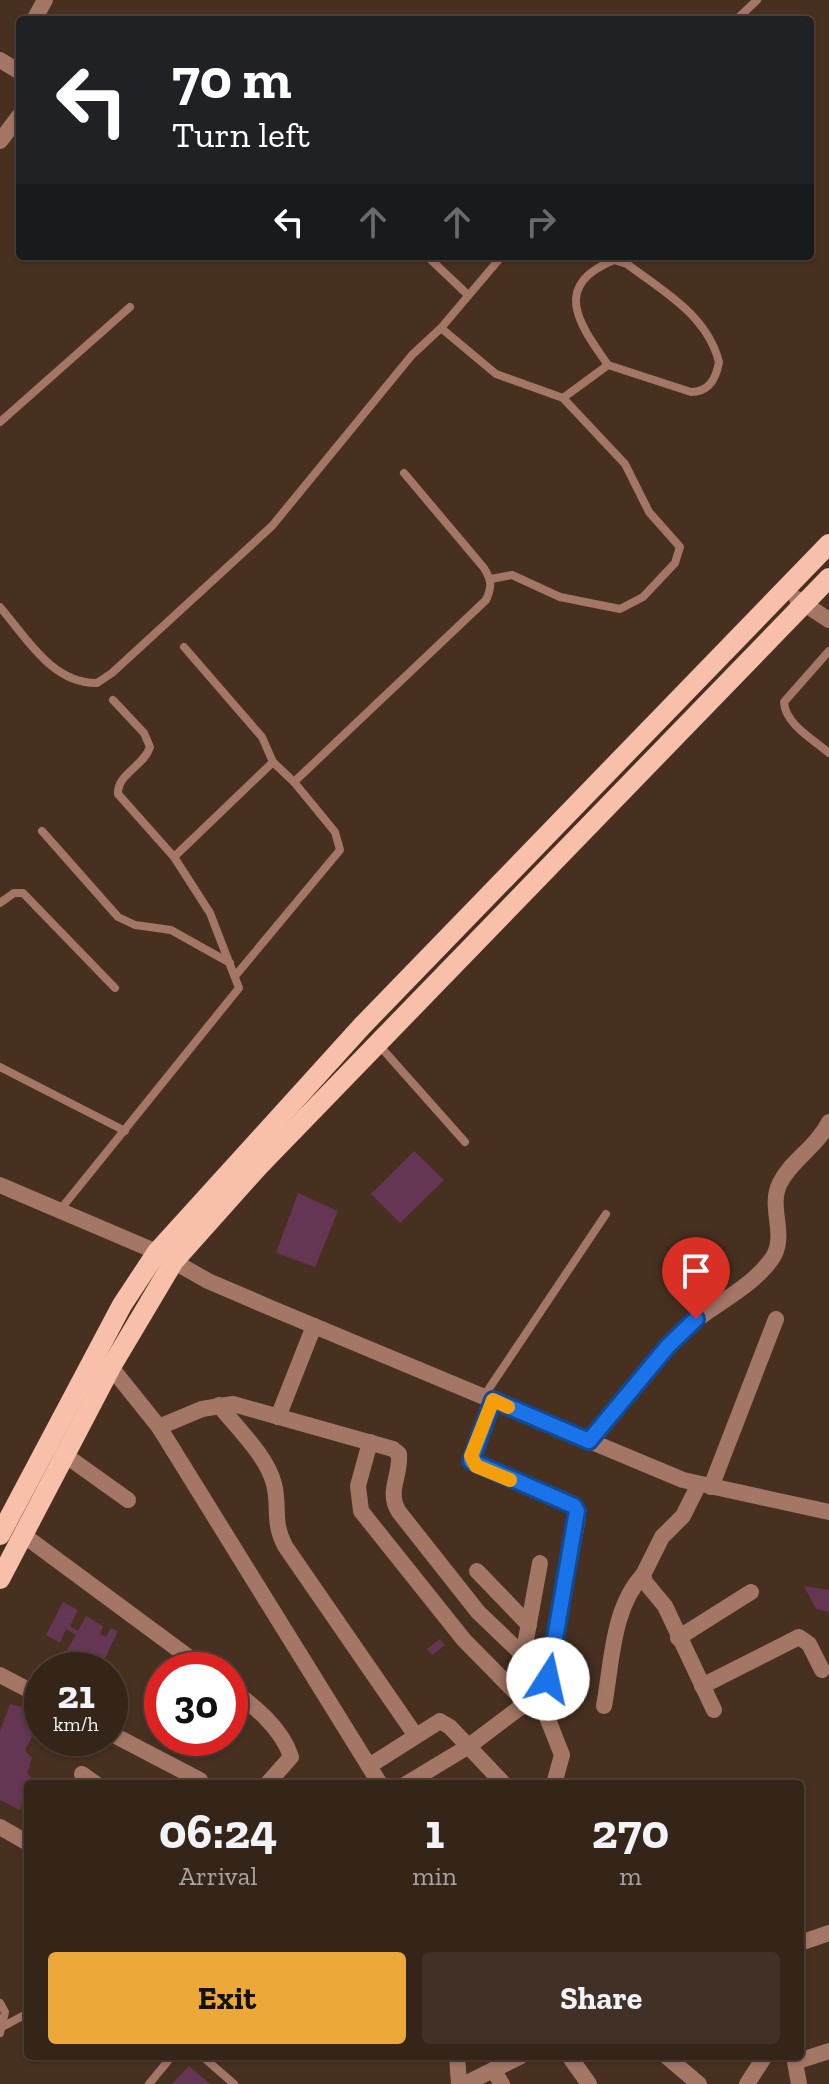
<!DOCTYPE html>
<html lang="en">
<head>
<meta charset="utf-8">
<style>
  :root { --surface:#352418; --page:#403025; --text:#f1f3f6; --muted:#aaa4a2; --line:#4f4137; --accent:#eca93a }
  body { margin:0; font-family:"Zilla Slab",serif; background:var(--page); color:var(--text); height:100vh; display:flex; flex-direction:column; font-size:30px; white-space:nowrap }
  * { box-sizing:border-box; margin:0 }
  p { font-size:26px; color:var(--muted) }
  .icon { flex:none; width:44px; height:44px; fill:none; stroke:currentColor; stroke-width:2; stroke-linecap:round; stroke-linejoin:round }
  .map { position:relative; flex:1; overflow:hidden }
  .sheet { position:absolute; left:24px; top:1780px; width:780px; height:280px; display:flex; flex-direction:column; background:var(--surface); border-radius:8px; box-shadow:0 2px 6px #0004,0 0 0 2px var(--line) }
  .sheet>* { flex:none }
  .hud { position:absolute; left:16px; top:16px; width:798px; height:244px; border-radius:8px; box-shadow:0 2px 6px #0004,0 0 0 2px var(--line); background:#202124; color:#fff; overflow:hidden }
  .speed { position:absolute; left:24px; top:1652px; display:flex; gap:16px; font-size:40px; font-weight:700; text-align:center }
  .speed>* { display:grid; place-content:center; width:104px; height:104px; border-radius:50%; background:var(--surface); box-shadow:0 2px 6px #0004,0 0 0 2px var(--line); line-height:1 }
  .speed small { font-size:20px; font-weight:400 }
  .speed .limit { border:12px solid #d22; background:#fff; color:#111 }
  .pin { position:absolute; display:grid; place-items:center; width:68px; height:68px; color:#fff; margin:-82px -34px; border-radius:50% 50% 50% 0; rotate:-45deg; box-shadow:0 0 8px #0007 }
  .pin .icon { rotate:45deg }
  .me { position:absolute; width:88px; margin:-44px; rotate:10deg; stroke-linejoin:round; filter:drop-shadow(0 0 6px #0008) }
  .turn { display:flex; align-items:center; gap:28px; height:168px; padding:0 24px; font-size:36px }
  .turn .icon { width:104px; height:104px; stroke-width:2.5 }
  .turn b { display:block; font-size:56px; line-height:68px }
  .lanes { display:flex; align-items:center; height:76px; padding:0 24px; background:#0003; justify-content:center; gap:40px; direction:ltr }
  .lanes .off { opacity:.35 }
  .eta { display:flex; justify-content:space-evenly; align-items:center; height:136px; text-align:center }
  .eta b { font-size:48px; font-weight:700; line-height:56px }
  .cta { display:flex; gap:16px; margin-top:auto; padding:16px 24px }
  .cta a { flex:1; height:92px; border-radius:8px; background:var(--accent); color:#111; font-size:32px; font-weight:700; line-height:92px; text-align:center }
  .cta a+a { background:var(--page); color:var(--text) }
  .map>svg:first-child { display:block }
</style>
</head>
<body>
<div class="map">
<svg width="829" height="2084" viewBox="0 0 829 2084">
  <rect width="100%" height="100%" fill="#473020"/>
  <g fill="#653554">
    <polygon points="414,1151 444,1180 400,1223 371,1194"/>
    <polygon points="298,1193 338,1211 315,1267 276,1253"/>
    <polygon points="804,1586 829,1590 829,1612 816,1609"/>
    <polygon points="63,1602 78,1610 70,1626 78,1631 86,1616 103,1626 100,1634 106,1637 111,1628 118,1631 100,1669 67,1650 76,1635 66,1629 60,1643 46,1635"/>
    <polygon points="440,1639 445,1645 432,1655 427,1649"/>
    <polygon points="10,1704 38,1711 34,1733 25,1750 32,1758 27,1773 31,1777 20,1810 0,1800 0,1731"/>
    <polygon points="189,2066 210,2084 172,2084"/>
  </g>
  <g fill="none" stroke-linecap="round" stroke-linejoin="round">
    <g stroke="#a37665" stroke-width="8">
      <polyline points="736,20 757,0"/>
      <polyline points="427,256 468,295"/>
      <polyline points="441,328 496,374 563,398 625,464 649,512 680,547 675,563 643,597 620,609 560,597 512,575 491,579"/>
      <path d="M563,398L608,365L691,392C709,392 716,379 719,362C707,315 664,292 627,264L614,260C550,286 580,325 608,365"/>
      <polyline points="0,422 130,307"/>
      <path d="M0,607C26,637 52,684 97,683L112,673L272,526L412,355L441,328L502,256"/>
      <polyline points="184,647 262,737 273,762"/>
      <path d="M829,651L784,702C785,724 813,739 829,753"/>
      <path d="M113,700L144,733L150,747C144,766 117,774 118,794L174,857"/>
      <polyline points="42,831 118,917 135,925 171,930 230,963"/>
      <polyline points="0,903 14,893 23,893 115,988"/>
      <polyline points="236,975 340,850 335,832 294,782"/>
      <polyline points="378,1044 465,1142"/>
      <polyline points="0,1067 125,1131"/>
      <path d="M60,1210L239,988L210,913L174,857L273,762L294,782L486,600C492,587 492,581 484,568L404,473"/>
      <polyline points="484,1396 606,1214"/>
      <polyline points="0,2003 5,2012 0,2033"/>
      <polyline points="4,2026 28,2013"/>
      <polyline points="202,2056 234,2084"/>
      <polyline points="149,2084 172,2056"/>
    </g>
    <g stroke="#a37665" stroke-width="16">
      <polyline points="34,20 45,0"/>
      <polyline points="0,60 20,72"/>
      <polyline points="0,141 20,115"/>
      <polyline points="797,599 829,620"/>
      <path d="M219,1405C236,1427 267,1456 274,1484C280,1508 272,1521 285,1546L416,1736"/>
      <polyline points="278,1417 314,1326"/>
      <path d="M159,1427L202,1409L233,1404L393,1449L399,1454C401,1476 386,1492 399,1512L478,1612L548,1679"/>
      <path d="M589,1441C620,1404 649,1361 685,1329C712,1305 749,1290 771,1260C789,1236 767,1208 780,1183C791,1160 816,1148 829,1122"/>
      <polyline points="370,1442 358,1486 361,1511 464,1640 526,1703 536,1705 541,1702 548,1679 578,1517 574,1506 471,1461 493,1400"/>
      <polyline points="58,1450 128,1500"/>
      <polyline points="699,1484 683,1516 662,1537 643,1575 645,1582 665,1606 714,1710"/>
      <polyline points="711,1487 776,1319"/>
      <polyline points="22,1534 206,1670"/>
      <polyline points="477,1571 529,1625"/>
      <polyline points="678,1638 751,1592"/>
      <polyline points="523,1656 540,1563"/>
      <polyline points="0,1675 42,1697"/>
      <polyline points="702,1686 799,1637 809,1644 822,1670"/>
      <path d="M230,1688C254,1706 282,1728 291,1757L267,1784"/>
      <polyline points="541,1702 562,1755 554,1784"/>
      <path d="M604,1706C612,1663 612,1608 643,1575"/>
      <polyline points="110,1733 200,1780"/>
      <polyline points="369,1766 440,1721 450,1727 504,1784"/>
      <polyline points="82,1774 96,1784"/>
      <polyline points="406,1784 469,1746 526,1703"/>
      <polyline points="0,1827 28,1843"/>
      <polyline points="800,1943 829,1933"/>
      <polyline points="569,2056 589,2084"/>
      <polyline points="666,2056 699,2084"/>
      <polyline points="493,2070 502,2084"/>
      <polyline points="465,2084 521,2056"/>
      <polyline points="747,2084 765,2056"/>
      <polyline points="799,2084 795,2062 829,2051"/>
    </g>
    <g stroke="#a37665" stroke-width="16">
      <polyline points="0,1185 157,1252 208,1281 271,1308 683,1480 829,1512"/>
      <polyline points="106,1361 159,1427 380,1784"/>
      <polyline points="457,2056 459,2084"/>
    </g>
    <g stroke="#f8bfaa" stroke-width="20">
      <polyline points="0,1535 122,1305 157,1252 362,1026 829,544"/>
      <polyline points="0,1579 111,1367 174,1261 259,1166 829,578"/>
    </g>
  </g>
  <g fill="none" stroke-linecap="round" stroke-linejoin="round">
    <defs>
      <polyline id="route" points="548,1679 577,1511 574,1506 471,1461 493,1400 589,1441 668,1346 696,1319"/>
    </defs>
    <use href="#route" stroke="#114b97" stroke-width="20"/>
    <use href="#route" stroke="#1a73e8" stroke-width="14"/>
    <polyline stroke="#f59e0b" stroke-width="14" points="508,1407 493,1400 471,1456 476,1466 510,1480"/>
  </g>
</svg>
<div class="speed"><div>21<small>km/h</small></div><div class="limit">30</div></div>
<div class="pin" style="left:696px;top:1319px;background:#d93025"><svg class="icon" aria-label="arrive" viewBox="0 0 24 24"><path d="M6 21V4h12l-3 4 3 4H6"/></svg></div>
<svg class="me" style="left:548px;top:1679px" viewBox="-20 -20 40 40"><circle r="19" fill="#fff"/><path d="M0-13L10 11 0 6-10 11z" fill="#1a73e8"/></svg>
<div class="hud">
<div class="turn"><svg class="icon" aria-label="left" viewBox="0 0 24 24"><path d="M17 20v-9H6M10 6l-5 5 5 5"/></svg><div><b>70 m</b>Turn left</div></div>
<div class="lanes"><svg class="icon" aria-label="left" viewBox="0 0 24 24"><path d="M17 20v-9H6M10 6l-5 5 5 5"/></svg><svg class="icon off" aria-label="ahead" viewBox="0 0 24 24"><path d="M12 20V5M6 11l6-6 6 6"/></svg><svg class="icon off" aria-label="ahead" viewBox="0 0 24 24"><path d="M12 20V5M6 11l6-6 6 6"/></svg><svg class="icon off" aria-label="right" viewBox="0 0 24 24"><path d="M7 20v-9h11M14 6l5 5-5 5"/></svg></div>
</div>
<section class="sheet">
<div class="eta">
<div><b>06:24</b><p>Arrival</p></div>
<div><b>1</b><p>min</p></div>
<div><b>270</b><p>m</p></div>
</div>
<div class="cta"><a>Exit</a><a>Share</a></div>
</section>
</div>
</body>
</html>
